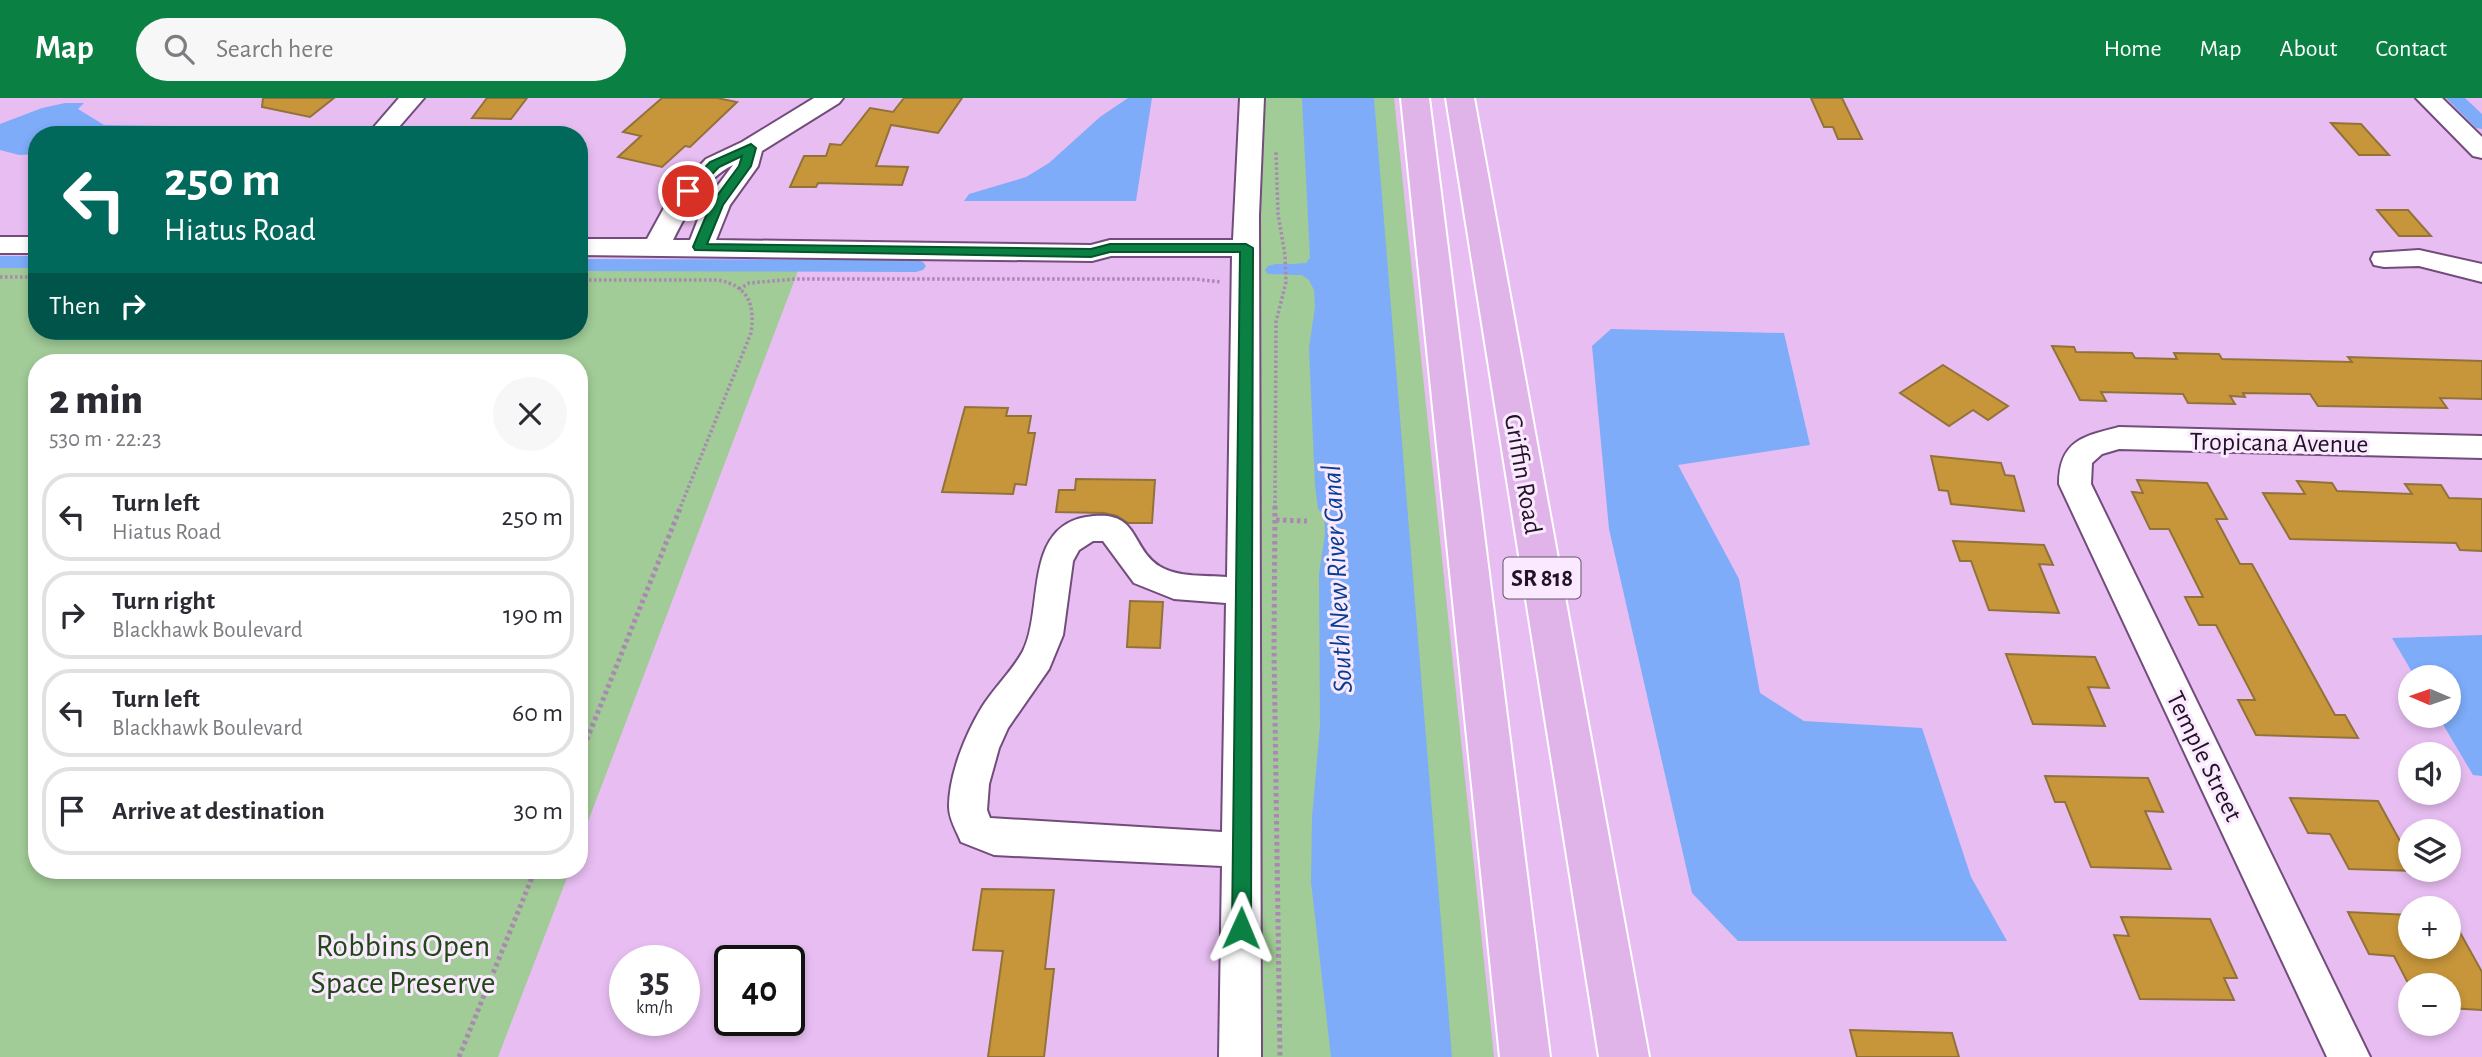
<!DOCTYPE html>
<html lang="en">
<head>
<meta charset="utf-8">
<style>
  :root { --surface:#fff; --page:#f7f7f7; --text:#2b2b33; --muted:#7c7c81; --line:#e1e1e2; --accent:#0b8043 }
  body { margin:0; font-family:"Alegreya Sans",sans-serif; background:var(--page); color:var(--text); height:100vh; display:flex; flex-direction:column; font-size:26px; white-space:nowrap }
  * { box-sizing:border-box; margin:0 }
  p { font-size:23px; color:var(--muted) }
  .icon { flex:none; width:38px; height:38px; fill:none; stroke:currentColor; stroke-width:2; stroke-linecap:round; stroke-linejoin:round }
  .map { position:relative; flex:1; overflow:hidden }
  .panel { position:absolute; left:28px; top:256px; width:560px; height:525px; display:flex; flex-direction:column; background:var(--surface); border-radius:28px; box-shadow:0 4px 10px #0003 }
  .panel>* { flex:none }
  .banner { position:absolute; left:28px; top:28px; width:560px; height:214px; border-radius:28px; box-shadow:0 4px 10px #0003; background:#00695c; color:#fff; overflow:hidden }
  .needle { width:46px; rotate:272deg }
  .buttons { position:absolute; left:2398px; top:567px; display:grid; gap:14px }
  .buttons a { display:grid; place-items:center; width:63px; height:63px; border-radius:50%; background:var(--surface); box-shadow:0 4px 10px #0003; font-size:35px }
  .speed { position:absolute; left:609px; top:847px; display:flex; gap:14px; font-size:35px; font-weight:700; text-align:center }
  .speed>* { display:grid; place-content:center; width:91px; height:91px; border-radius:50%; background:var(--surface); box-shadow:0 4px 10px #0003; line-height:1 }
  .speed small { font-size:18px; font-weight:400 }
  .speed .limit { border:4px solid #111; border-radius:10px; background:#fff; color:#111 }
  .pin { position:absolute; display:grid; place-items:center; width:60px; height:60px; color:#fff; margin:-30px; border:4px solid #fff; border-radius:50%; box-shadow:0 2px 7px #0007 }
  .me { position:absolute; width:77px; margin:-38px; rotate:1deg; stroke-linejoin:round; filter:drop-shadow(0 0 5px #0008) }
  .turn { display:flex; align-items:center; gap:24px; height:147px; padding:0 21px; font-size:32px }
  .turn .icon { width:91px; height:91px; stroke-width:2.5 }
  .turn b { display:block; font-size:49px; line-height:60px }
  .then { display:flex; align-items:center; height:66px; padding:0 21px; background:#0003; gap:14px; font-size:26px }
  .round { display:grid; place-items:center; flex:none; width:74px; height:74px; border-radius:37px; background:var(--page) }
  .summary { display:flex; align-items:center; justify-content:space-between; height:119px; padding:0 21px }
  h1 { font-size:42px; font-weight:800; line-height:52px }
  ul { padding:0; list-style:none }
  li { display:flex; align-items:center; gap:21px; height:88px; margin:0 14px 10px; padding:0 7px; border:4px solid var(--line); border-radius:28px }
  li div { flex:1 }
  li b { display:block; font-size:26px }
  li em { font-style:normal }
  header { display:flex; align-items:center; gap:42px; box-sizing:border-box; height:98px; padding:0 35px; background:var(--accent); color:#fff }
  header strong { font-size:33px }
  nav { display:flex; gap:38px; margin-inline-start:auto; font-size:24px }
  .search { width:490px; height:63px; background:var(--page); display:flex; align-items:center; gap:18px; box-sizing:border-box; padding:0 24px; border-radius:38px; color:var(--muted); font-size:26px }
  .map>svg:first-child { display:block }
</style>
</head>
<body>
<header>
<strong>Map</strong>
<div class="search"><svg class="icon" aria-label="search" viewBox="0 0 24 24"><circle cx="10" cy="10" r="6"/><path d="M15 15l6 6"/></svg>Search here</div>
<nav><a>Home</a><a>Map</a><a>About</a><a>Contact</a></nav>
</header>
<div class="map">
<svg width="2482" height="959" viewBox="0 0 2482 959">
  <rect width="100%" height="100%" fill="#e8bef2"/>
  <g fill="#a1cb97">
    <polygon points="1260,0 1394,0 1494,959 1254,959"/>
    <polygon points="0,166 37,166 37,233 579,233 579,167 800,168 579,747 579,264 37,264 37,772 570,772 498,959 0,959"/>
  </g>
  <g fill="#7eacf9">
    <polygon points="1128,0 1152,0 1136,103 964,103 969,96 1026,79 1049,65 1100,19"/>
    <polygon points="1302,0 1374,0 1452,959 1331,959 1311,784 1312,720 1320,627 1319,476 1325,436 1324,417 1318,411 1315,387 1309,250 1315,209 1314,192 1309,182 1302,177 1292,177 1292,166 1306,165 1310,160"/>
    <polygon points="65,5 84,5 78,11 104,27 306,30 285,37 37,37 37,56 19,57 0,52 0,26 42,10"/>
    <polygon points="1611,231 1784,235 1810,347 1678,367 1739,481 1760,595 1804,623 1922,630 1971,779 2007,843 1738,843 1692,795 1609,431 1592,248"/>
    <polygon points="2482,537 2482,678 2473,677 2438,618 2448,618 2448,579 2415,579 2392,540"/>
  </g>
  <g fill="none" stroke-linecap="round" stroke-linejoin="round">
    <g fill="#7eacf9" fill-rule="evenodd">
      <polygon points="2446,0 2465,0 2482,16 2482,31 2476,30"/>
      <rect x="0" y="158" width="37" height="12"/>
      <polygon points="579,161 916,162 923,164 926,168 923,172 916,174 579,173"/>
      <polygon points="1275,166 1325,166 1332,168 1335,172 1332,176 1325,178 1268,176 1265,172 1268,168"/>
    </g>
  </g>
  <g fill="#c7963b" stroke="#927239" stroke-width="2">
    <polygon points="263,0 334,0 310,19 262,9"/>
    <polygon points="487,0 527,0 511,21 472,20"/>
    <polygon points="662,0 717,0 737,4 690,49 685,48 662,69 618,59 641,38 623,34"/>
    <polygon points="904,0 962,0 938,35 891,27 876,68 908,69 902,87 818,85 816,89 790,89 804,58 826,58 830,46 841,47 870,10 893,14"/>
    <polygon points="1811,0 1842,0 1862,41 1838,41 1833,29 1824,29"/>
    <polygon points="2331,25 2361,26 2389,57 2359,57"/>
    <polygon points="2377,112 2408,112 2431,138 2399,138"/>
    <polygon points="2052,248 2074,249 2076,254 2132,255 2135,260 2177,261 2174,255 2219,256 2222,261 2352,264 2348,259 2482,263 2482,301 2440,300 2447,310 2318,308 2310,296 2243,295 2245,299 2230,298 2235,306 2188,305 2183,296 2101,294 2106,303 2080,302"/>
    <polygon points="1943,267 2008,308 1988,322 1973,312 1949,328 1900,295"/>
    <polygon points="965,309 1008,310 1006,318 1031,318 1028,335 1035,335 1026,387 1015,386 1013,396 942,394"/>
    <polygon points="1931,358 2001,365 2005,377 2014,378 2024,413 1951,406 1948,393 1939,392"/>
    <polygon points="1076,381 1155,382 1152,425 1128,425 1117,418 1104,415 1056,414 1059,392 1075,392"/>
    <polygon points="2137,382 2207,385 2227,421 2216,421 2240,466 2252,466 2335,617 2345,617 2358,640 2256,637 2238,602 2255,602 2216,527 2199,527 2185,499 2203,499 2169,431 2150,431 2132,394 2143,395"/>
    <polygon points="2297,383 2332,385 2337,393 2412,396 2405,386 2441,387 2449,400 2482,401 2482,453 2460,452 2456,445 2290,441 2263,395 2305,396"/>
    <polygon points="1953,443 2044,447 2053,467 2039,466 2059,515 1989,512 1971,463 1960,463"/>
    <polygon points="1130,503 1163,504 1160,550 1127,549"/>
    <polygon points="2006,556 2095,559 2109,590 2088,589 2105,628 2033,626"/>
    <polygon points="2045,678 2148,680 2163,714 2145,713 2171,771 2091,769 2065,704 2055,704"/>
    <polygon points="2290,700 2378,703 2410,761 2410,772 2417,773 2349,771 2330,736 2308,735"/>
    <polygon points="982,791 1054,792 1045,871 1054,871 1044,959 988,959 1003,853 973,852"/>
    <polygon points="2448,813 2482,874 2482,912 2448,910 2448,887 2410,889 2394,858 2369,856 2348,814 2410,817 2410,849 2448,849"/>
    <polygon points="2121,819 2210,821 2237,880 2224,880 2234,902 2140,901 2114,837 2129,838"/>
    <polygon points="1850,932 1952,935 1959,959 1857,959"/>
  </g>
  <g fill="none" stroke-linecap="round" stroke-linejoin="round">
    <defs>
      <g id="minor">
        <polygon points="399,0 424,0 392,37 367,37"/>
        <path d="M814,0H843L839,5L762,53L758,68L730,107L716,142L1091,147L1110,142H1233L1240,0H1264L1259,117L1261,959H1219L1222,768L994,757L961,744C957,734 949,721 949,709C949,677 965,637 982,609C994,590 1012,573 1023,553C1044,511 1023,430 1086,419C1140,410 1129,448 1159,468C1178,480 1205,477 1227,479L1232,158H1111L1092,163L579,157V141H647L670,99L706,61L742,44ZM733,67L704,106L690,142H673C687,114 704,81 733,67ZM1093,443H1103L1134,485L1174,501L1226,505L1222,734L990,720L987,712L989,686L999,650L1008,630L1049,571L1063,537L1073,463L1079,452Z"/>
        <polygon points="2416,0 2442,0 2482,39 2482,60 2473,58"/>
        <rect x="0" y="139" width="37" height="16"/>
        <polygon points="2419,152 2482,166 2482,184 2419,168 2384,169 2374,167 2371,161 2374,155"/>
        <path d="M2119,329L2482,338V360L2119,351L2102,356L2092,365L2091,386L2370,959H2327L2059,386C2059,343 2083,338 2119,329Z"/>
      </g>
      <g id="major">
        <polygon points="1401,0 1429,0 1550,959 1500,959"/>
        <polygon points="1446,0 1474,0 1649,959 1599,959"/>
      </g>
    </defs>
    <use href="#minor" stroke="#724c7b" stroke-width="4"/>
    <use href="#major" stroke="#fff" stroke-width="4"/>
    <g stroke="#aa88b2" stroke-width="3.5" stroke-dasharray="2.5 2.5" stroke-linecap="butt">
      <polyline points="0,179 37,179"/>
      <path d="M579,182H718C749,188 755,207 751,235L680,410"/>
      <polyline points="739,191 749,185 795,181 1194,181 1222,184"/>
      <polyline points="1275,410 1276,224 1286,184 1285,157 1278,116 1276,53"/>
    </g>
    <g stroke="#aa88b2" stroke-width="5" stroke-dasharray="3.5 3.5" stroke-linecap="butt">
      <polyline points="1275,408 1274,550 1280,959"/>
      <polyline points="1276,422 1307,423"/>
      <polyline points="579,661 681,408"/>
      <polyline points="459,959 535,772"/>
    </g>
    <use href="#minor" fill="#fff" fill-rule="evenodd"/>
    <use href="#major" fill="#e0b4e9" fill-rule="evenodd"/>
  </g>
  <polygon fill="#0b8043" stroke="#07532c" stroke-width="2" points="751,46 756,50 751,68 723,107 707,146 1091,151 1110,146 1246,146 1253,150 1251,830 1248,836 1241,839 1235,836 1232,830 1240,154 1110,154 1091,159 695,152 693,149 711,106 739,68 742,58 719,69 693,96 682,93 710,64"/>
  <g text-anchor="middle" stroke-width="6" stroke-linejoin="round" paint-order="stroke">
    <rect fill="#fae9ff" stroke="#625266" stroke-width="2" x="1503.5" y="459.5" width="77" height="41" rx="5"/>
    <g font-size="24" font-weight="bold" fill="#211225">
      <text x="1542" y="488">SR 818</text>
    </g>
    <g font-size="26" fill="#211225" stroke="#fae9ff">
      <text transform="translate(2279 344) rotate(1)" y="9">Tropicana Avenue</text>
      <text transform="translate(1524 376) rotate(80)" y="9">Griffin Road</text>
      <text transform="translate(2205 658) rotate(64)" y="9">Temple Street</text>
    </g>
    <g font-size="28" font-style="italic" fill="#053f95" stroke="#fae9ff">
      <text transform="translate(1336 481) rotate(-93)" y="10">South New River Canal</text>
    </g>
    <g font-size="32" fill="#1f4815" stroke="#fae9ff">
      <text x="403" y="858">Robbins Open<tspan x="403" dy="37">Space Preserve</tspan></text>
    </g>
  </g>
</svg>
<div class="buttons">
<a><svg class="needle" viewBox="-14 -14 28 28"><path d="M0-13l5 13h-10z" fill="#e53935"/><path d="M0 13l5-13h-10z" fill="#7c7c81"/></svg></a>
<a><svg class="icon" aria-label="sound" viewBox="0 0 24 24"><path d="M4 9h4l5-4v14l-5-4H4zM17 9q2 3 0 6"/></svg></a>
<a><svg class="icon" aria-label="layers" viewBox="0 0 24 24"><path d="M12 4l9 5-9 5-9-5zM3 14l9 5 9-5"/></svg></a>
<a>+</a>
<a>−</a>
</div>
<div class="speed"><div>35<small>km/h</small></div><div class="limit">40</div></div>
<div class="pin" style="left:688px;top:93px;background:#d93025"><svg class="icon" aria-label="arrive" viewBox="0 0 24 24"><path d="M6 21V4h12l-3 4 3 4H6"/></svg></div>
<svg class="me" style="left:1241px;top:830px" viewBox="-20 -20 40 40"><path d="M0-17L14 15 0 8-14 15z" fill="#0b8043" stroke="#fff" stroke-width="4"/></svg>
<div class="banner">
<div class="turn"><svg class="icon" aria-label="left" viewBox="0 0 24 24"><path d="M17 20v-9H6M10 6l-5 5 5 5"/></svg><div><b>250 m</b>Hiatus Road</div></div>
<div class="then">Then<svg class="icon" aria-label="right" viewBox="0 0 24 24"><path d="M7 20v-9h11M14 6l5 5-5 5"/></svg></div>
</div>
<section class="panel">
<div class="summary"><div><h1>2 min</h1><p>530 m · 22:23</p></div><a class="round"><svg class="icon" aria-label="close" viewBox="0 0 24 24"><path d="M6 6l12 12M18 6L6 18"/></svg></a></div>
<ul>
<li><svg class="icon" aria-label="left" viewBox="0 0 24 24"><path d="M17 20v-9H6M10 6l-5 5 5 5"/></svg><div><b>Turn left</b><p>Hiatus Road</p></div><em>250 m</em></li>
<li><svg class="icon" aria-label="right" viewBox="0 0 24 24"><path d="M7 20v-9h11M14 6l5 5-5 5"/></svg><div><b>Turn right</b><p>Blackhawk Boulevard</p></div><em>190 m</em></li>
<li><svg class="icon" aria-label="left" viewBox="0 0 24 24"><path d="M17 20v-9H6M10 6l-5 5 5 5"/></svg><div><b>Turn left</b><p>Blackhawk Boulevard</p></div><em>60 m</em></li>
<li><svg class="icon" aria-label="arrive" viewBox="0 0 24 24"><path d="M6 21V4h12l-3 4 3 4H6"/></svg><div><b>Arrive at destination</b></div><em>30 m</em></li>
</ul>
</section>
</div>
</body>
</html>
